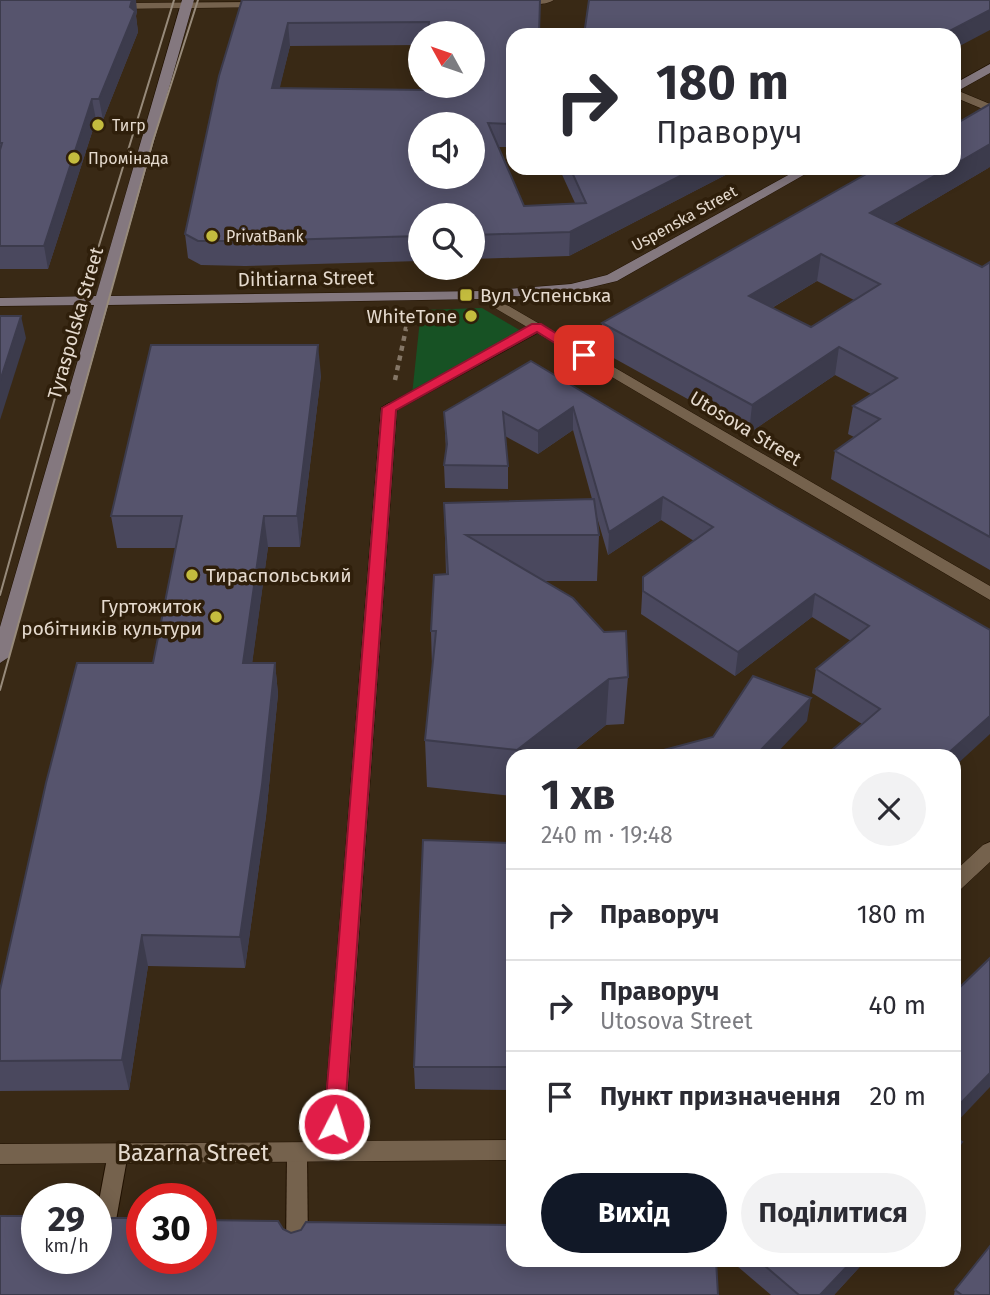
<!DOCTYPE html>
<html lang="uk">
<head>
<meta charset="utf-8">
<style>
  :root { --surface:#fff; --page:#f2f2f3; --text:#2b2b33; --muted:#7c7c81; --line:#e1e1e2; --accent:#111827 }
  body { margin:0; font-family:"Fira Sans",sans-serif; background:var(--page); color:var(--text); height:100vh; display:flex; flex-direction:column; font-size:26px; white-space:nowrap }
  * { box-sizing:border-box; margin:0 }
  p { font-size:23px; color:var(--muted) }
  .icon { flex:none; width:38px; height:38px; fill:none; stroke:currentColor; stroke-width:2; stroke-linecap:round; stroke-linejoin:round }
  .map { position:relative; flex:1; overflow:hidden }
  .details { position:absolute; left:506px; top:749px; width:455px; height:518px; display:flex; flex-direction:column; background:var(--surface); border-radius:21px; box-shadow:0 4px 18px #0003 }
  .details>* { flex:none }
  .hud { position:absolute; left:506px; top:28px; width:455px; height:147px; border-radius:21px; box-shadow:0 4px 18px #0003; background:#fff; color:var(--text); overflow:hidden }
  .needle { width:46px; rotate:310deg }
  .tools { position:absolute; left:408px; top:21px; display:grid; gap:14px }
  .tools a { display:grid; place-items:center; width:77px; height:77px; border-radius:50%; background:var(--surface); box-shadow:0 4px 18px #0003; font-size:35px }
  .speed { position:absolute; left:21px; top:1183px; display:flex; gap:14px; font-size:35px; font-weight:700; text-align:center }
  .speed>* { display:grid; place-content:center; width:91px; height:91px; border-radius:50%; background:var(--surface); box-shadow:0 4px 18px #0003; line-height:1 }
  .speed small { font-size:18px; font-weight:400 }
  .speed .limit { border:10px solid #d22; background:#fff; color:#111 }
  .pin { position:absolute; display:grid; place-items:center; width:60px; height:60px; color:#fff; margin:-30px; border-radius:14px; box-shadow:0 4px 10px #0006 }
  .me { position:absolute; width:77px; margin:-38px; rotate:5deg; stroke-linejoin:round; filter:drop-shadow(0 0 5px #0008) }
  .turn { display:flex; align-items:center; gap:24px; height:147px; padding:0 35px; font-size:32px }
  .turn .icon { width:91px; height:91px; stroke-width:2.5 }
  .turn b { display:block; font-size:49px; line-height:60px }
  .round { display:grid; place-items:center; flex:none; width:74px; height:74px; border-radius:37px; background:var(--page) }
  .overview { display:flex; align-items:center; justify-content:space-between; height:119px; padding:0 35px }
  h1 { font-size:42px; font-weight:700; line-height:52px }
  .action { display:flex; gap:14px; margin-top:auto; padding:14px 35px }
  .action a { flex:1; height:80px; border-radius:42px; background:var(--accent); color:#fff; font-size:28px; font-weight:700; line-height:80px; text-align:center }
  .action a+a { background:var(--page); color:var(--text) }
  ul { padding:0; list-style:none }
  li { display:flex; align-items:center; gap:21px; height:91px; padding:0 35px; border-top:2px solid var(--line) }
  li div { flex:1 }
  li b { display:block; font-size:26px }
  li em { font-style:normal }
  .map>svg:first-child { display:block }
</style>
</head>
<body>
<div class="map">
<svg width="990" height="1295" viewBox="0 0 990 1295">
  <rect width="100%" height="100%" fill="#392915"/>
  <polygon fill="#175224" points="482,308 526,334 412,395 421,310"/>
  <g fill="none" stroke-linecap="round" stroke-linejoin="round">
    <defs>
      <g id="lane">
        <polygon points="537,323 543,327 542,330 394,411 384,411 382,408"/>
        <polygon points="297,1143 304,1146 307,1152 308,1251 304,1258 297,1261 290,1258 286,1251 287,1152 290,1146"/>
        <polygon points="118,1144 125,1147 128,1153 113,1237 110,1244 103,1247 96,1244 96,1217 108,1153 111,1147"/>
      </g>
      <g id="street">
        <path d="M512,0H554C545,6 521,6 512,0Z"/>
        <polygon points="262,2 268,5 266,7 112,9 106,6 112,3"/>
        <polygon points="954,89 990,104 990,112 954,97"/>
        <polygon points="483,291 990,586 990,600 478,298 478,292"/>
        <polygon points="389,403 397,408 344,1141 513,1140 513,1160 0,1164 0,1144 322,1142 381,408"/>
        <polygon points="990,842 990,862 961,889 954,892 954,872 983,845"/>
      </g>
      <g id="secondary">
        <polygon points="182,0 194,0 110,296 483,291 571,284 607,275 801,168 816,168 617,281 571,292 483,299 108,305 9,657 0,663 0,627 94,305 0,306 0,298 96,296"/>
        <polygon points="990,64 990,73 954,93 954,84"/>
      </g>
    </defs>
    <use href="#lane" stroke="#201101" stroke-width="2"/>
    <use href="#street" stroke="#201101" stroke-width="1"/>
    <use href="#secondary" stroke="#201101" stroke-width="1"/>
    <polyline stroke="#847666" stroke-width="3.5" stroke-dasharray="3.5 3.5" stroke-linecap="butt" points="405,330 408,317"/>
    <polyline stroke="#847666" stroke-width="4.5" stroke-dasharray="5 5" stroke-linecap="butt" points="395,380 406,329"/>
    <use href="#lane" fill="#75624d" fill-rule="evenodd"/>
    <use href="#street" fill="#75624d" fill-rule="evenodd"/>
    <use href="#secondary" fill="#84787f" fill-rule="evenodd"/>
    <g stroke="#978a7a" stroke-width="2">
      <polyline points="0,595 82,301 174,0"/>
      <polyline points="0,690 153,141 198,0"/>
    </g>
  </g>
  <g fill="#4a485e" fill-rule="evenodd">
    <polygon points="0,0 137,11 136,16 138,32 103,120 96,120 48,269 0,269"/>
    <path d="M242,0H540L513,35V147H498L524,206L575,203L559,168H739L569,256L472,259V215H420V261L245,266L201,265L188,258L185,234ZM420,33H472L426,90L279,89L290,46L420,45Z"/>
    <path d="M990,167L893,224L982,267L990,262V570L831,479L835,451L854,437L848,434L853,406L871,394L835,375L749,433L601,351L602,323ZM817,281L854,300L811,327L772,308Z"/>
    <polygon points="531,361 777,508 990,630 862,724 812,693 816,669 851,641 812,617 735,676 641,614 643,577 694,541 661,520 608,555 596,514 599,535 597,581 544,581 628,677 624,724 606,725 567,756 513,756 513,796 427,787 425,740 432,668 431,631 446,574 444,503 592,499 573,430 538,454 505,436 508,466 508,489 445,488 444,465 446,451 444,412"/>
    <polygon points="321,375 300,547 268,547 252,663 275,663 278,694 266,816 245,968 148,966 129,1090 0,1091 0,990 153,663 176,548 117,548 111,516"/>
    <polygon points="513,843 513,893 508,893 508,1039 513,1035 513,1090 415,1089 414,1067"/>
    <polygon points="730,1260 866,1260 834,1295 771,1295"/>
    <polygon points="955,1290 990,1295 954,1295"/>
  </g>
  <g fill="#3c3b4c">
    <polygon points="132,0 136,0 137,11 136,16 138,32 103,120 99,99"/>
    <polygon points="990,10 990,30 954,49 954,35 942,35"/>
    <polygon points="288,23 290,46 274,112 272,88"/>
    <polygon points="92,99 96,120 48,269 44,246"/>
    <polygon points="990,144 990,167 866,240 870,213 948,168 954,168 954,165"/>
    <polygon points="696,168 739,168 569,256 570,232"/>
    <polygon points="821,254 817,281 746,323 749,296"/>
    <polygon points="21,316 26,338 0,420 0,381"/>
    <polygon points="318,345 321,375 300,547 297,516"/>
    <polygon points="839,347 835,375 749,433 752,405"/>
    <polygon points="573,407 573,430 538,454 538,431"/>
    <polygon points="663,497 661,520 608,555 609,532"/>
    <polygon points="264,516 268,547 248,694 243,663"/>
    <polygon points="815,594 812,617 735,676 738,652"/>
    <polygon points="275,663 278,694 266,816 245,968 240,937"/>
    <polygon points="609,679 606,725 567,756 517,756 517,750"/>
    <polygon points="811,698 807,721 774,756 755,756"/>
    <polygon points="990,716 990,734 954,767 954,756 945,756"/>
    <polygon points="142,935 148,966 129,1090 122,1060"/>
    <polygon points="990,1073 990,1087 954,1125 954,1110"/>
    <polygon points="962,1142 956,1163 954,1165 954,1151"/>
    <polygon points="853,1260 866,1260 834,1295 820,1295"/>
  </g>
  <g fill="#56546d" stroke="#3c3b4c" stroke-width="2" fill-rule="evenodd">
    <polygon points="0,0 132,0 130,7 135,11 99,99 92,99 44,246 0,246 0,150 2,143 0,143"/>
    <path d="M242,0H540L539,35H513V124L488,123L524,206L586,203L570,168H696L570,232L472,235V215H420V236L242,241H198L185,234L219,76ZM429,22L428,33H472V86H426V90L272,88L288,23ZM420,124H472V177H420Z"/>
    <polygon points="589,0 990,0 990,10 942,35 584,35"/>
    <polygon points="990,104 990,144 954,165 954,125"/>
    <path d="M877,168H948L870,213L982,267L990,262V537L835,451L880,419L853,406L897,378L839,347L752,405L602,323ZM821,254L880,284L811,327L749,296Z"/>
    <polygon points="0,316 21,316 0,381"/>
    <polygon points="151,345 318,345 297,516 264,516 243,663 275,663 262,785 240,937 142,935 122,1060 0,1061 0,990 46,783 77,663 153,663 182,516 111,516"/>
    <polygon points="531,361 777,508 990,630 990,716 945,756 825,756 880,709 816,669 869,626 815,594 738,652 643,591 643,577 713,527 663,497 609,532 573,407 538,431 503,412 508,466 444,465 447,444 444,412"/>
    <polygon points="594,499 599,535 466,535 573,598 604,632 626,631 628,677 609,679 517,750 425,740 436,631 431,631 434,575 448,574 444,503"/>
    <polygon points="753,676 811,698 755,756 641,756 713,737"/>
    <polygon points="423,840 513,843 513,870 507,870 508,1039 513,1035 513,1067 414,1067"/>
    <polygon points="990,958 990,1073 954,1110 954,993"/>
    <polygon points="954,1136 962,1142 954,1151"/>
    <polygon points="0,1216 37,1216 37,1258 96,1258 96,1229 100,1227 105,1218 142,1218 142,1258 201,1258 201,1220 278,1221 283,1229 291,1233 301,1230 306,1222 513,1225 513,1260 716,1260 718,1295 0,1295"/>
    <polygon points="990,1246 990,1295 962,1295 955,1290"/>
    <polygon points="758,1260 853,1260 820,1295 799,1295"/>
  </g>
  <polygon fill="#e11d48" stroke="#92132f" stroke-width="2" points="532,324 541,324 591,355 579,358 537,332 396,410 344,1124 341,1130 334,1133 327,1130 324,1124 382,408"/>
  <g fill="#c4bc3e" stroke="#2f1f0b" stroke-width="2.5">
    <circle cx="98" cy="125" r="7"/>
    <circle cx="74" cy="158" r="7"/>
    <circle cx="212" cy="236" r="7"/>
    <rect x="459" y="288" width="14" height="14" rx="3.5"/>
    <circle cx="471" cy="316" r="7"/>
    <circle cx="192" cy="575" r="7"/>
    <circle cx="216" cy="617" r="7"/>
  </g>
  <g text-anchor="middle" stroke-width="7" stroke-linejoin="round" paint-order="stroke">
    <g font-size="16" fill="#e5dace" stroke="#2f1f0b" text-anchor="start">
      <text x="112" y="131">Тигр</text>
      <text x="88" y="164">Промінада</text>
      <text x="226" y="242">PrivatBank</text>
    </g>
    <g font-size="16" fill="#e5dace" stroke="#2f1f0b">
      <text transform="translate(684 218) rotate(-29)" y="6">Uspenska Street</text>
    </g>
    <g font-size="19" fill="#e5dace" stroke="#2f1f0b">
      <text transform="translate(306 278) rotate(-1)" y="7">Dihtiarna Street</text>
      <text transform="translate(75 323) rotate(-74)" y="7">Tyraspolska Street</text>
      <text transform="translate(746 428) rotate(31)" y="7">Utosova Street</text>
    </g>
    <g font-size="19" fill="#e5dace" stroke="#2f1f0b" text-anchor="start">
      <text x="480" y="302">Вул. Успенська</text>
      <text x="457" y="323" text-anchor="end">WhiteTone</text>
      <text x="206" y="582">Тираспольський</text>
      <text x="202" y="613" text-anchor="end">Гуртожиток<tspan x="202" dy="22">робітників культури</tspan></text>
    </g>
    <g font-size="23" fill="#e5dace" stroke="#2f1f0b">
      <text x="193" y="1161">Bazarna Street</text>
    </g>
  </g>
</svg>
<div class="tools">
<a><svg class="needle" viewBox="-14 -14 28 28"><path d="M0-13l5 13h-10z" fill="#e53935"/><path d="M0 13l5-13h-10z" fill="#7c7c81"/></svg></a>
<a><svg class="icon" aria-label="sound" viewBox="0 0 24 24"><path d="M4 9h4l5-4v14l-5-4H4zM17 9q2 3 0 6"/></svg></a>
<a><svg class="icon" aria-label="search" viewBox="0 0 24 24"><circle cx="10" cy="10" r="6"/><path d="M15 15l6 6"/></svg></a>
</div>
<div class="speed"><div>29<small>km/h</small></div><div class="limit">30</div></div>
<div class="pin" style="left:584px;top:355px;background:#d93025"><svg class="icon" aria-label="arrive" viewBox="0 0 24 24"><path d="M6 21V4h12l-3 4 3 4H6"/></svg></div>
<svg class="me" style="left:334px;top:1124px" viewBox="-20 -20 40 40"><circle r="17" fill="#e11d48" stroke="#fff" stroke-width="3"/><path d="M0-11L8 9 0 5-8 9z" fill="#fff"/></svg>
<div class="hud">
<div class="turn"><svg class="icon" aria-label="right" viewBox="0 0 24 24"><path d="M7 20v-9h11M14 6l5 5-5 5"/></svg><div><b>180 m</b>Праворуч</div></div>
</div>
<section class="details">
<div class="overview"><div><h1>1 хв</h1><p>240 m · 19:48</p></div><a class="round"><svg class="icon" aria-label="close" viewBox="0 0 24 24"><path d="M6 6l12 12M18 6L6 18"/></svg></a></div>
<ul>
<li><svg class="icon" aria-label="right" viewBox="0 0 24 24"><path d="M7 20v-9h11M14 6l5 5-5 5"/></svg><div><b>Праворуч</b></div><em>180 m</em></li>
<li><svg class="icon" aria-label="right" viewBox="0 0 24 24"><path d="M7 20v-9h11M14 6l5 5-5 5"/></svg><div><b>Праворуч</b><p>Utosova Street</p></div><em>40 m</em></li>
<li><svg class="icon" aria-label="arrive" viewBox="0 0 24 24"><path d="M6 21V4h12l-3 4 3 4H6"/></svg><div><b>Пункт призначення</b></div><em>20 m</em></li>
</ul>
<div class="action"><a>Вихід</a><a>Поділитися</a></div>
</section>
</div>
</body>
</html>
